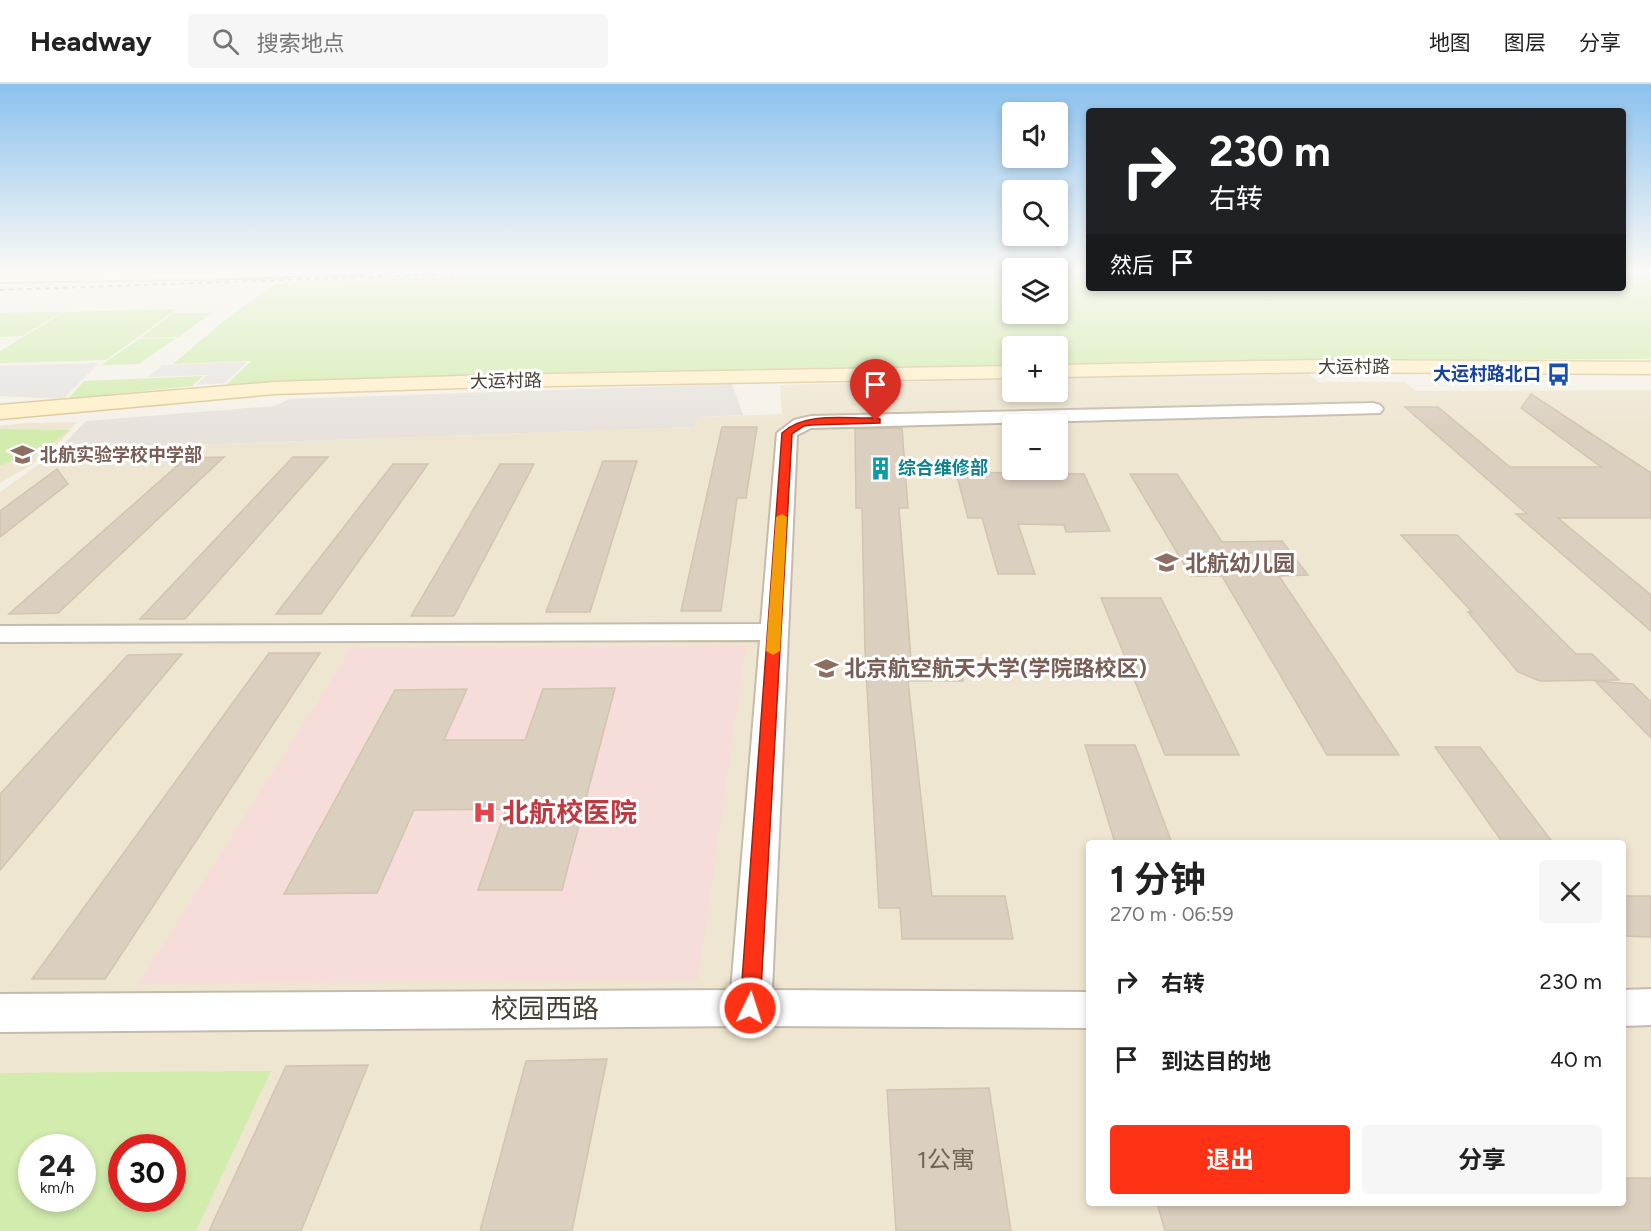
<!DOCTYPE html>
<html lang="zh">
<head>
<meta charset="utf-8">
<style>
  :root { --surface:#fff; --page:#f6f6f6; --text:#222; --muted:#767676; --line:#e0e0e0; --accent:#ff3215 }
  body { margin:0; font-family:Figtree,"Noto Sans SC",sans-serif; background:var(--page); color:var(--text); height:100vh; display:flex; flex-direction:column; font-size:22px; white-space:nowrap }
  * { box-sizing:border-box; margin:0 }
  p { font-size:20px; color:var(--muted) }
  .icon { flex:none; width:33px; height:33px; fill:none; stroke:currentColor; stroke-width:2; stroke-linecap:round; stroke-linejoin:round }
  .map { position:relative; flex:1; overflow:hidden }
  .panel { position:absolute; left:1086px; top:756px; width:540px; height:366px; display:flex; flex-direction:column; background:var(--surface); border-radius:6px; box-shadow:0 3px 9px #0003 }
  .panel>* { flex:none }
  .banner { position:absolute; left:1086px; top:24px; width:540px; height:183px; border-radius:6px; box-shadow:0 3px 9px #0003; background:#202124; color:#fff; overflow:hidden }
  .tools { position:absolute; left:1002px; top:18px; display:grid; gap:12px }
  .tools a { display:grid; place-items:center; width:66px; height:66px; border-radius:6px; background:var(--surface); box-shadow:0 3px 9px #0003; font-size:30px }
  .speed { position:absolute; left:18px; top:1050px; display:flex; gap:12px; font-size:30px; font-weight:700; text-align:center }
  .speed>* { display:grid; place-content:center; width:78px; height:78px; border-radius:50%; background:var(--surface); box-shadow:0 3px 9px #0003; line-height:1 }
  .speed small { font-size:15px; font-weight:400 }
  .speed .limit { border:9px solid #d22; background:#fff; color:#111 }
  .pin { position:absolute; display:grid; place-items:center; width:51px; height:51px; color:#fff; margin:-62px -26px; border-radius:50% 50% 50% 0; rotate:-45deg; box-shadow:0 0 6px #0007 }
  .pin .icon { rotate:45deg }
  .me { position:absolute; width:66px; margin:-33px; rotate:4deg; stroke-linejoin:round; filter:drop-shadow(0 0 4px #0008) }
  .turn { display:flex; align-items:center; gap:21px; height:126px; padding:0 24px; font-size:27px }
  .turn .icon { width:78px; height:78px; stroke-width:2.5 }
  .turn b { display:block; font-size:42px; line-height:51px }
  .then { display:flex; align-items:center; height:57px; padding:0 24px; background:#0003; gap:12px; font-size:22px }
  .round { display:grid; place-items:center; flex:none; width:63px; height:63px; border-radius:6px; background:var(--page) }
  .overview { display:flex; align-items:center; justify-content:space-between; height:102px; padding:0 24px }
  h1 { font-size:36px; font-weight:700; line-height:45px }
  .action { display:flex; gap:12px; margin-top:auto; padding:12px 24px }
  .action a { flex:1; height:69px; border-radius:6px; background:var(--accent); color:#fff; font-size:24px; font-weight:700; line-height:69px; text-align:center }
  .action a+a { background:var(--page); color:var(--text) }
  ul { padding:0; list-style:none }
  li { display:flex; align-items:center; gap:18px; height:78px; padding:0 24px }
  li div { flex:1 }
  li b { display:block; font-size:22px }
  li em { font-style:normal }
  header { display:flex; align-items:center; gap:36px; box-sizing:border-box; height:84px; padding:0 30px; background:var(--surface); border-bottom:2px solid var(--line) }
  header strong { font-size:28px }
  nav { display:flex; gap:33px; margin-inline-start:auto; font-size:21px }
  .search { width:420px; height:54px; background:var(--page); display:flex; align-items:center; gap:15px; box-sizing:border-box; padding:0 21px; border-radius:6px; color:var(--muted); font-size:22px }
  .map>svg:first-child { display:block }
</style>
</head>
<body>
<header>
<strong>Headway</strong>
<div class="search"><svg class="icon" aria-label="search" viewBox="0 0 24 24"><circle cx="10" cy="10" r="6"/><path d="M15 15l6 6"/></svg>搜索地点</div>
<nav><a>地图</a><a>图层</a><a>分享</a></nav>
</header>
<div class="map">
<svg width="1651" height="1147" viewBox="0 0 1651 1147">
  <rect width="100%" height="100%" fill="#f5f1e8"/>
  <polygon fill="#e7e2dc" points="732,300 743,331 698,333 695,343 137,363 56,368 86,337 274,322 290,315"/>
  <g fill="#efe6d1" fill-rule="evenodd">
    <path d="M1306,287L1318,298H1405L1416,307L1651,306V1147H0V408L56,368L137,363L695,343L698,333L782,330L780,301L1012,295V308H1058V294ZM1012,340H1058V386H1012ZM1089,759H1623V1119H1089ZM32,1064H82V1114H32ZM122,1064H172V1114H122Z"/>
    <polygon points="77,338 58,360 30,382 0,399 0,342 25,339"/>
  </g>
  <polygon fill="#f6ddda" points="746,562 698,896 138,900 352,563"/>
  <g fill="#d2ecae" fill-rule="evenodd">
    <polygon points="688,185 1012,185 1012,230 1058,230 1058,185 1089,185 1089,204 1623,204 1623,185 1651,185 1651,275 1337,276 1058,282 1058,262 1012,262 1012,283 239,302 225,302 251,277 173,280 225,236 276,199"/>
    <polygon points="177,225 106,276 0,279 0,267 64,228"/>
    <polygon points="62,228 22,252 0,253 0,229"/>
    <polygon points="174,229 212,229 178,253 140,254"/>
    <polygon points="176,254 139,280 101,281 139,255"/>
    <polygon points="203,292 192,302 68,315 84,297"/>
    <polygon points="0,345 70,346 48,362 0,382"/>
    <path d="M271,987L196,1147H0V989ZM32,1064H82V1114H32ZM122,1064H172V1114H122Z"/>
  </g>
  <g fill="#e6e3e0">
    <polygon points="247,278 225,299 196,301 207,291 148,293 162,281"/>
    <polygon points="99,279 63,315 0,312 0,282"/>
  </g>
  <g fill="#dbcfbf" stroke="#d3c4af" stroke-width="1.5">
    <polygon points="1531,310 1651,389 1651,434 1558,434 1651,511 1651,547 1516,430 1527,430 1405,323 1438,323 1510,383 1601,383 1521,324"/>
    <polygon points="722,343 757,343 746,414 737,414 721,527 681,527"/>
    <polygon points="902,344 908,424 899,424 911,575 959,575 963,597 908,597 932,812 1005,812 1013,855 902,855 900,824 879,824 865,567 862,424 856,424 855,345"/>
    <polygon points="224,373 58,529 9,530 186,374"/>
    <polygon points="293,373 328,373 185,535 140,535"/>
    <polygon points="603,377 637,377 590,528 546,528"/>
    <polygon points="393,380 428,380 321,530 276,530"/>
    <polygon points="500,380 534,380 454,532 411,532"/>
    <polygon points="57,385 68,400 0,453 0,427"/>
    <polygon points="956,388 1084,390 1110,447 1066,448 1064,441 1018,440 1035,490 998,490 982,434 968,434"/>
    <polygon points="1130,390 1177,390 1222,458 1282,457 1308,491 1279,492 1399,671 1327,671 1222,492 1191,492"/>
    <polygon points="1401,451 1457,451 1576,570 1592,570 1619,596 1540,597 1518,588 1468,528 1472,528"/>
    <polygon points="1101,514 1161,514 1239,671 1165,671"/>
    <polygon points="269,569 320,569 105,895 32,895"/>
    <polygon points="182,570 0,786 0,710 128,571"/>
    <polygon points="1595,597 1633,600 1651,618 1651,654"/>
    <polygon points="615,604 562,806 478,806 506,725 414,726 377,809 284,810 395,606 467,605 444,656 525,656 543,605"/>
    <polygon points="1085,661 1135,661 1172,759 1115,759"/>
    <polygon points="1435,663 1480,663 1553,759 1503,759"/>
    <polygon points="1623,812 1651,812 1651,853 1623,852"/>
    <polygon points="607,975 572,1147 480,1147 526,977"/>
    <polygon points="368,981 301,1147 209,1147 286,982"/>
    <polygon points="989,1004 1011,1147 896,1147 887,1006"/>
    <polygon points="1623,1094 1651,1094 1651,1147 1165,1147 1157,1119 1623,1119"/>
  </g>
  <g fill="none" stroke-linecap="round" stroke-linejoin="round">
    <defs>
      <g id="street">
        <polygon points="270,185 373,185 366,189 241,194 0,198 0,190"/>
        <polygon points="1373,319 1380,321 1383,325 1380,329 811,344 797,351 772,906 1089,908 1089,944 750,942 0,948 0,910 731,906 760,556 0,558 0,542 761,540 777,349 794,336 811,332"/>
        <polygon points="1651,905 1651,941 1623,942 1623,906"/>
      </g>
      <g id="secondary">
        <polygon points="1315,276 1651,278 1651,290 1315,288 1058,293 1058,281"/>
        <polygon points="1012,282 1012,294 491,303 274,310 0,335 0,321 274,298 491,291"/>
      </g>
    </defs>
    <use href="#street" stroke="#c4bbac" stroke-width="4"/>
    <use href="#secondary" stroke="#dcc796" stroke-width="3"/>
    <use href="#street" fill="#fff" fill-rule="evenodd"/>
    <use href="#secondary" fill="#fff0c8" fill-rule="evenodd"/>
    <g stroke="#979797" stroke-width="2" stroke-dasharray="4.5 4.5" stroke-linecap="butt">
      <polyline points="1058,187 1089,187"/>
      <polyline points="1000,189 1012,189"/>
      <polyline points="0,206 592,185"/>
    </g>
  </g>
  <linearGradient id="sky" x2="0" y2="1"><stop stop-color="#8bc1ee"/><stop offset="0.54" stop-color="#faf9f5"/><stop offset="1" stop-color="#faf9f5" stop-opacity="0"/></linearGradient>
  <rect width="1651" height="345" fill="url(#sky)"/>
  <path fill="#ff3215" stroke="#a6200e" stroke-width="1.5" d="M876,334L880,335V339L811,341L804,342L792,350L760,924L757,930L750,933L742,930L740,924L782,349C805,327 847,335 876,334Z"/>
  <polygon fill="#f59e0b" points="782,430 787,433 780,567 773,571 766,567 776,433"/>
  <defs>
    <symbol id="bus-bare" viewBox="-9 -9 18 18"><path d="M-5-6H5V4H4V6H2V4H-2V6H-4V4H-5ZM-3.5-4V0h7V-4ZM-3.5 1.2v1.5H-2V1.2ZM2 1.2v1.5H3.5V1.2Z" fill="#1a4fb4" stroke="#fff" stroke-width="2.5" paint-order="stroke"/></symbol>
    <symbol id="school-bare" viewBox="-9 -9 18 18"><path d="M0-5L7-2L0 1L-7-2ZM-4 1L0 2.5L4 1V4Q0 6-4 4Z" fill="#8d6e63" stroke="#fff" stroke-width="2.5" paint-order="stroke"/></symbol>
    <symbol id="building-bare" viewBox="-9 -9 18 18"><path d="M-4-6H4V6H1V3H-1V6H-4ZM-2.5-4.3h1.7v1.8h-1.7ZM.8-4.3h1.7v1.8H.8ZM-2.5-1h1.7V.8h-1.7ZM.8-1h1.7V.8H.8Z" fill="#0f9aa8" stroke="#fff" stroke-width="2.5" paint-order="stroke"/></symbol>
    <symbol id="university-bare" viewBox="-9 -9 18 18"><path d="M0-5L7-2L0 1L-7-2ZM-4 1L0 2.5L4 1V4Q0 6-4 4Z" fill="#8d6e63" stroke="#fff" stroke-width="2.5" paint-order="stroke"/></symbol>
    <symbol id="hospital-bare" viewBox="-9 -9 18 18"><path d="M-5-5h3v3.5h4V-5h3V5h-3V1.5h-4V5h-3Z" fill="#e0444e" stroke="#fff" stroke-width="2.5" paint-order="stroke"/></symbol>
  </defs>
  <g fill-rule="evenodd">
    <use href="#bus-bare" x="1542" y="274" width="33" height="33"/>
    <use href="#school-bare" x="6" y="354" width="33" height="33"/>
    <use href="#building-bare" x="864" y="368" width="33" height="33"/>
    <use href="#school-bare" x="1150" y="462" width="33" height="33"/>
    <use href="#university-bare" x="810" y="568" width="33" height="33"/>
    <use href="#hospital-bare" x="468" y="712" width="33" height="33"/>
  </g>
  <g text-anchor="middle" stroke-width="6" stroke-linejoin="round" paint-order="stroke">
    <g font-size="18" fill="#494136" stroke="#fff">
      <text x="1354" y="289">大运村路</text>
      <text transform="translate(506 297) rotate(-1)" y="6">大运村路</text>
    </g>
    <g font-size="18" font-weight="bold" fill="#164399" stroke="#fff" text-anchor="end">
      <text x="1541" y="296">大运村路北口</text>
    </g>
    <g font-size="18" font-weight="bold" fill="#785e54" stroke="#fff" text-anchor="start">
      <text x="40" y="377">北航实验学校中学部</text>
    </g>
    <g font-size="18" font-weight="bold" fill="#0d838f" stroke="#fff" text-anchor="start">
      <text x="898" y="390">综合维修部</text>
    </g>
    <g font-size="22" font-weight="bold" fill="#785e54" stroke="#fff" text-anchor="start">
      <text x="1185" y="487">北航幼儿园</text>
      <text x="844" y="592">北京航空航天大学(学院路校区)</text>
    </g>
    <g font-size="24" fill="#6e6458">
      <text x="946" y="1084">1公寓</text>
    </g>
    <g font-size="27" font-weight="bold" fill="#be3a42" stroke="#fff" text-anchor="start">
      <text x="502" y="738">北航校医院</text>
    </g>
    <g font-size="27" fill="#494136" stroke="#fff">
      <text x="545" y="934">校园西路</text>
    </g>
  </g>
</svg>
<div class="tools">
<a><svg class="icon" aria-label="sound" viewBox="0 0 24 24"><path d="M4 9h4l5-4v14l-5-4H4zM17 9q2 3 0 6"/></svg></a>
<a><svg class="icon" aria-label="search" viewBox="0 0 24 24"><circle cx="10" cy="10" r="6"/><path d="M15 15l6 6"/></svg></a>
<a><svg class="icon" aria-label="layers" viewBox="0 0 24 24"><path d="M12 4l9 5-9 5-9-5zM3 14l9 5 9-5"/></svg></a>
<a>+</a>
<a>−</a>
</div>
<div class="speed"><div>24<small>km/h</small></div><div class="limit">30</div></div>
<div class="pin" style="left:876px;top:337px;background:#d93025"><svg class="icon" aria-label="arrive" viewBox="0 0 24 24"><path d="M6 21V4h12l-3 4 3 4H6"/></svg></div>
<svg class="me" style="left:750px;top:924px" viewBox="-20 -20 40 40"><circle r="17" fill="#ff3215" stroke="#fff" stroke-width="3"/><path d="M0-11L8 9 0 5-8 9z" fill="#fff"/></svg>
<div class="banner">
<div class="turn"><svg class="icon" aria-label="right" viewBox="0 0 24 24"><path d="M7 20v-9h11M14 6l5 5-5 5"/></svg><div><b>230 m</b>右转</div></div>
<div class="then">然后<svg class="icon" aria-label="arrive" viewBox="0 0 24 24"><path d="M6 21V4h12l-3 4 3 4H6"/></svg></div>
</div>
<section class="panel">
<div class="overview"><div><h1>1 分钟</h1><p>270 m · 06:59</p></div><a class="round"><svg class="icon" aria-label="close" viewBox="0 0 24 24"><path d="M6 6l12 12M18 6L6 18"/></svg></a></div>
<ul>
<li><svg class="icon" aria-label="right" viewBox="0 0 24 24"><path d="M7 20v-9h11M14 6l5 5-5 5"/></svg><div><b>右转</b></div><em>230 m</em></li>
<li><svg class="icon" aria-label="arrive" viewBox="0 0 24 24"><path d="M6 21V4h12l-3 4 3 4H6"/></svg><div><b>到达目的地</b></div><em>40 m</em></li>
</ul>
<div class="action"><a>退出</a><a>分享</a></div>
</section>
</div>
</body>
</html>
